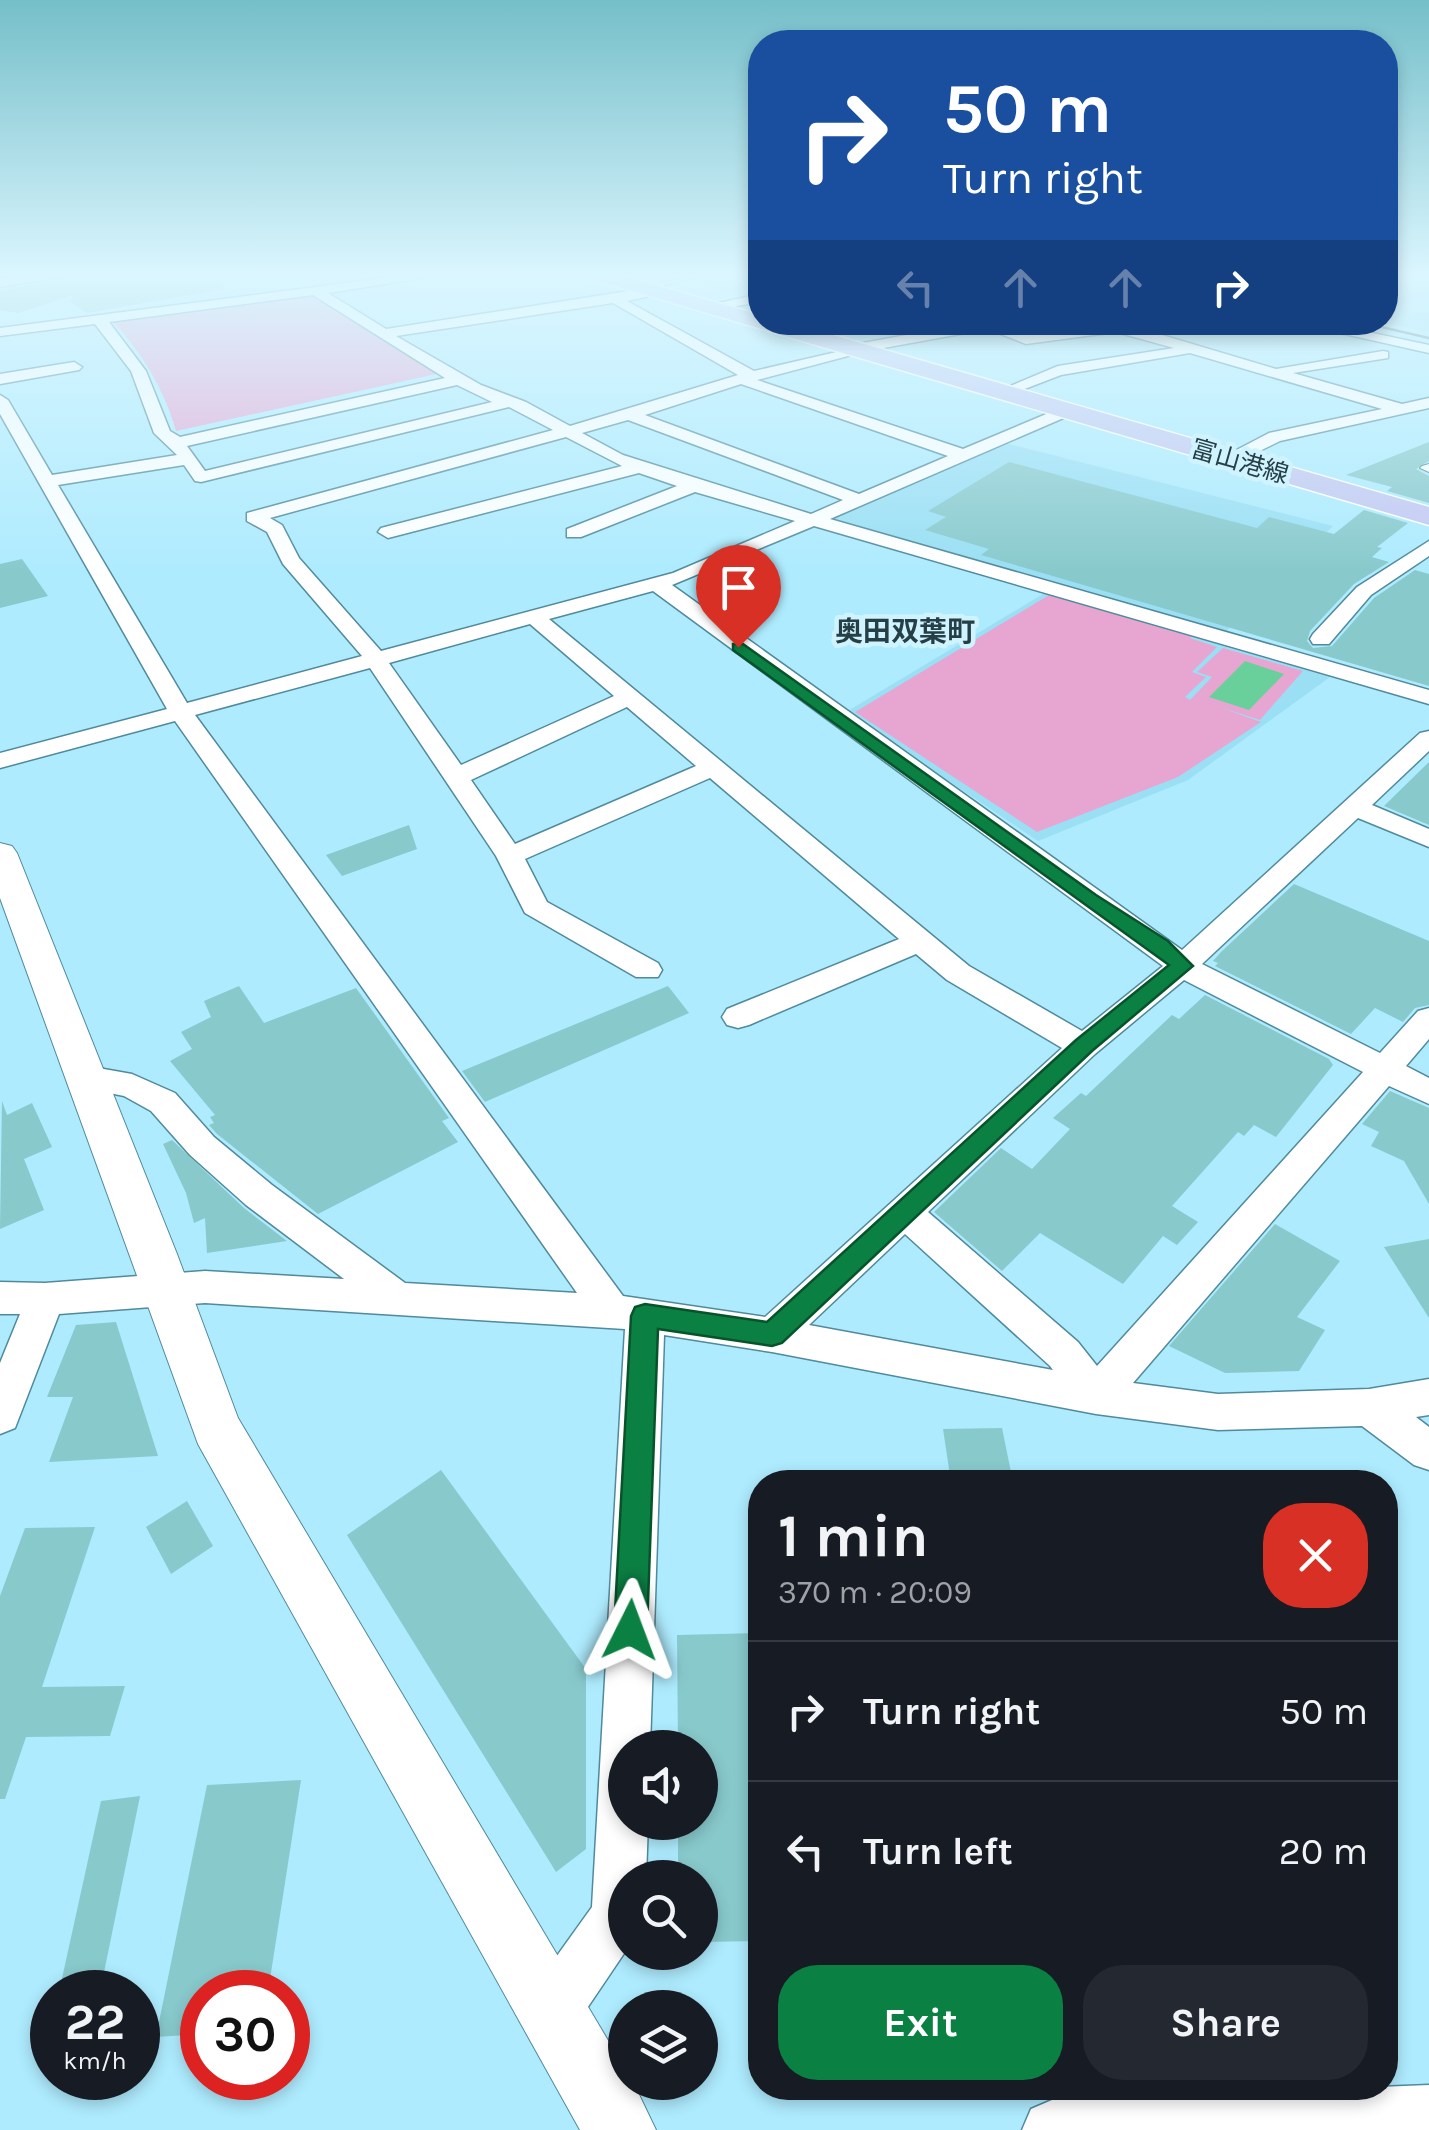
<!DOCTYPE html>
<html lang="en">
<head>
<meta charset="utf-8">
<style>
  :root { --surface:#171b24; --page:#242831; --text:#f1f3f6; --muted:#9ea1a6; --line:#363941; --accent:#0b8043 }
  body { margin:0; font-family:Karla,"Noto Sans JP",sans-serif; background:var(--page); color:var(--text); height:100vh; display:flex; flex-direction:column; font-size:38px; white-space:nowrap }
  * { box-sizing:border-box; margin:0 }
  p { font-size:32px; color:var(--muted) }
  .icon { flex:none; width:55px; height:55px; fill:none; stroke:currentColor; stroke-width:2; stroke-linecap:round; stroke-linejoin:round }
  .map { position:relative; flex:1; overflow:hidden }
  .details { position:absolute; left:748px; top:1470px; width:650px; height:630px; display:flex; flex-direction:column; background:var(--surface); border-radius:40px; box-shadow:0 5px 15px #0003 }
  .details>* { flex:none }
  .guide { position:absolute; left:748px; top:30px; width:650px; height:305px; border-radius:40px; box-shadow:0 5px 15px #0003; background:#1a4fa0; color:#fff; overflow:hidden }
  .controls { position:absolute; left:608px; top:1730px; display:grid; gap:20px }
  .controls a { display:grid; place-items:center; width:110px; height:110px; border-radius:50%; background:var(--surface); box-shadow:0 5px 15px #0003; font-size:50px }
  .speed { position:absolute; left:30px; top:1970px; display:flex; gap:20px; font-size:50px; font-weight:700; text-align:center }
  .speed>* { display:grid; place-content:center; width:130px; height:130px; border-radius:50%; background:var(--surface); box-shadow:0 5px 15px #0003; line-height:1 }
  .speed small { font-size:25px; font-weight:400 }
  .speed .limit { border:15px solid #d22; background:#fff; color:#111 }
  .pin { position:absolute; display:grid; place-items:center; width:85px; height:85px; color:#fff; margin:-102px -42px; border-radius:50% 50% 50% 0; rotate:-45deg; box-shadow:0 0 10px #0007 }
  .pin .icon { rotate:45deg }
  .me { position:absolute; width:110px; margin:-55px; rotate:3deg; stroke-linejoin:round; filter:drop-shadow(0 0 8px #0008) }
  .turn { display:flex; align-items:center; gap:35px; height:210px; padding:0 30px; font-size:45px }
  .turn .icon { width:130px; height:130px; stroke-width:2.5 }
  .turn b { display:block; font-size:70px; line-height:85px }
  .lanes { display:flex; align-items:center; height:95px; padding:0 30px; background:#0003; justify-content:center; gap:50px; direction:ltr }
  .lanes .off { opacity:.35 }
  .round { display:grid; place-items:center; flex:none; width:105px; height:105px; border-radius:40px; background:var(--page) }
  .overview { display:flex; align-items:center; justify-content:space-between; height:170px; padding:0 30px }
  h1 { font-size:60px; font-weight:700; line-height:75px }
  .button { display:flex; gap:20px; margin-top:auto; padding:20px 30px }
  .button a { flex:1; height:115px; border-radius:40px; background:var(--accent); color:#fff; font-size:40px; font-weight:700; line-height:115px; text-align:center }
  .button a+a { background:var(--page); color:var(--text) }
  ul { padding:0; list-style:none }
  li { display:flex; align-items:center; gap:30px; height:140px; padding:0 30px; border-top:2px solid var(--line) }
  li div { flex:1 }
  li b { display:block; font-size:38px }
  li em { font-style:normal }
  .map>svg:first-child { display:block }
</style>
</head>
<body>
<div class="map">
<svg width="1429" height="2130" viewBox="0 0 1429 2130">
  <rect width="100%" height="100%" fill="#aeebfe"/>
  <g fill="#9adff4">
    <polygon points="671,275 760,275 760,285 728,292"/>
    <polygon points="1385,275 1429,275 1429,332 1383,323"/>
    <polygon points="1005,443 1333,526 1215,642 1330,677 1188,780 1038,841 846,712 1053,588 825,519"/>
  </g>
  <g fill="#e7a6d2">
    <path d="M311,294L441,373L176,431C165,391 141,350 111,320Z"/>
    <polygon points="1049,595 1193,635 1190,638 1217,647 1192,672 1206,677 1185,697 1190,700 1212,677 1197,672 1223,648 1303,671 1260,720 1219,707 1261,722 1178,777 1037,832 855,712"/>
  </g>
  <polygon fill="#69d09b" points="1245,661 1284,674 1249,710 1209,697"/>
  <g fill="#88c9cc">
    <polygon points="78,275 223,275 224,289 87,313 71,302 73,295 18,313 0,310 0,291"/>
    <polygon points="1429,442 1429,461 1416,469 1429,476 1429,503 1387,491 1392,487 1346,475"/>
    <polygon points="1009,462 1257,528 1269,517 1334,534 1364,510 1408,523 1377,547 1382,548 1372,557 1389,562 1354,584 1310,631 1307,641 1313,648 1332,646 1374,598 1415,570 1429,574 1429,686 981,555 989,549 925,530 946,517 928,511"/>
    <polygon points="22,559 48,596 0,608 0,564"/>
    <polygon points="1429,762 1429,825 1384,806"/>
    <polygon points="409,825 417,849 342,876 326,855"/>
    <polygon points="1294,884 1429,941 1429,1005 1415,1008 1403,1022 1375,1008 1351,1034 1215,966 1218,963 1213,961 1221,952"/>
    <polygon points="239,986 264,1023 356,988 449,1118 442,1121 458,1142 318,1214 217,1134 209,1125 214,1123 210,1117 215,1115 170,1061 192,1049 181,1032 211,1017 204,1001"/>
    <polygon points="668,986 689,1013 485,1102 462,1071"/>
    <polygon points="1205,995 1329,1059 1333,1065 1276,1137 1254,1125 1244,1136 1238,1132 1172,1206 1198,1222 1177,1245 1163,1236 1123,1284 1040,1233 1002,1271 934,1212 1001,1148 1032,1169 1070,1129 1053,1118 1081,1093 1086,1096 1172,1015 1179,1019"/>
    <polygon points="1390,1091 1429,1108 1429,1204 1404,1161 1371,1146 1379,1132 1362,1124"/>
    <polygon points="2,1101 7,1115 32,1103 52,1147 24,1159 44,1210 0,1229"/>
    <polygon points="172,1140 244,1208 287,1241 207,1253 205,1218 194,1223 186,1193 163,1144"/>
    <polygon points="1275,1224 1340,1261 1297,1317 1325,1330 1299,1371 1225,1373 1169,1346"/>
    <polygon points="1429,1239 1429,1318 1384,1247"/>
    <polygon points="116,1322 158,1456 49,1462 73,1397 47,1397 76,1325"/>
    <polygon points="1002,1428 1013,1482 951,1482 943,1429"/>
    <polygon points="441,1470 586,1669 586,1849 556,1872 347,1535"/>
    <polygon points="187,1501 213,1546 171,1574 146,1527"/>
    <polygon points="95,1527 42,1687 125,1686 110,1736 26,1737 5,1799 0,1799 0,1596 25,1528"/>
    <polygon points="760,1633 760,1941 700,1942 700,1878 678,1878 678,1822 700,1822 700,1748 678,1748 677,1635"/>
    <polygon points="301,1780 268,1992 202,1992 202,2034 156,2037 207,1785"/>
    <polygon points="140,1796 100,1992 59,1992 101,1801"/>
  </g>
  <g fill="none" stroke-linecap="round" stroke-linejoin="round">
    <defs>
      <g id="service">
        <polygon points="696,275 707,275 644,290 640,288"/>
        <polygon points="1429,464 1429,472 1420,468 1422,466"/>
      </g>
      <g id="minor">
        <polygon points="35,275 70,275 0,287 0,279"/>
        <path d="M408,275H442L328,293L386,329L654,287L659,288V294L627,301L754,371L845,350L852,345L977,322H1010L1005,326L1028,335L1097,326L1091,322L1125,324L1276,369L1383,351L1388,352V358L1293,373L1402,404L1429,398V408L1280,441L1233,464L1224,459L1227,455L1269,433L1382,409L1190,353L1061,375L1004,397L996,392L1058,366L1174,348L1116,332L1026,344L988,329L867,351L757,380L963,449L1063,407H1075V413L830,519L1429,690V704L814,526L672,585L1182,950L1420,733L1429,731V751L1372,805L1429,829V847L1358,818L1202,964L1380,1053L1418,1011L1429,1008V1039L1406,1066L1429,1078V1104L1389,1086L1133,1383L1218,1394L1369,1389L1429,1379V1415L1416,1417L1429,1427V1470L1414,1465L1362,1426L1218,1430L1096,1414L772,1352L664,1335L650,1748H625V1822H648L646,1878H625V1952L571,2032L551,2040L531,2032L523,2012L531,1992L592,1907L625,1329L205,1303L59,1314L15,1428L0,1434V1363L20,1314H0V1282L45,1283L205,1271L344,1279L246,1205L190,1155L151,1111L124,1096L75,1086L71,1078L75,1070L87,1066L132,1074L175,1093L214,1137L272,1185L405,1283L577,1293L175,721L0,768V753L167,709L0,414V395L8,400L52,475L177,455L154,433L131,371L95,324L0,336V328ZM313,295L445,378L180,437L170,431L146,371L109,322ZM613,303L738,375L570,426L526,402L481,385L396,336ZM741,384L948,456L859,494L645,415ZM457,385L492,402L205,471L187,446ZM509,407L553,430L247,513V521L267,532L283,564L362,656L187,703L58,485L184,465L195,481L201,482ZM628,420L843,500L811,514L623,455L582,433ZM566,437L622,466L381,528L378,532L388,538L639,473L677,486L567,529V537H581L695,492L795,521L673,573L381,651L299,558L282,525L270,518ZM653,591L1163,966L1082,1031L969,966L549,619ZM530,624L614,696L461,765L389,663ZM370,668L496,856L525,913L636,977H658L662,970L658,963L547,902L525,859L710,778L899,939L727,1009L722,1017L727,1025L738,1028L749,1025L916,954L947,980L1062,1048L765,1317L623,1296L195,715ZM627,707L696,766L515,844L471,780ZM1184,980L1363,1072L1097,1366L1078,1342L928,1212L1095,1054ZM905,1234L1050,1366L1053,1370L809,1325Z"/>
        <polygon points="760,294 760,302 708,311 701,307"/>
        <polygon points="1291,322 1321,322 1429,345 1429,353"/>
        <polygon points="74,362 82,367 79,370 0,384 0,374"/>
        <polygon points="1429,541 1429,556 1371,595 1329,644 1313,644 1310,639 1313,634 1357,587"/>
        <polygon points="1429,2085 1429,2130 1022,2130 1031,2109 1052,2100"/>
      </g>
      <polygon id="tertiary" points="0,843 12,846 17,853 177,1254 238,1418 625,2069 625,2082 633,2082 656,2130 580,2130 198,1444 0,898"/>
      <polygon id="primary" points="588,275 620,275 760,315 760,322 788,322 1429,507 1429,525 591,279"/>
    </defs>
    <use href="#service" stroke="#508a9c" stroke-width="2"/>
    <use href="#minor" stroke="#508a9c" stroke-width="3"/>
    <use href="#tertiary" stroke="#508a9c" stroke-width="2"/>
    <use href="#primary" stroke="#fff" stroke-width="3"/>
    <use href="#service" fill="#fff" fill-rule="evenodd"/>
    <use href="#minor" fill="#fff" fill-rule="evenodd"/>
    <use href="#tertiary" fill="#fff" fill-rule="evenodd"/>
    <use href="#primary" fill="#c4c8f1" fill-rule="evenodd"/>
    <polyline stroke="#547985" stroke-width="2.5" points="1360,322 1429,338"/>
  </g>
  <linearGradient id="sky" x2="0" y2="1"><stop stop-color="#75bfc9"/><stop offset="0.48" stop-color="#dbf6ff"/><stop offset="1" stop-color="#dbf6ff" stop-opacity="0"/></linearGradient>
  <rect width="1429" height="573" fill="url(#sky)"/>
  <polygon fill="#0b8043" stroke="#07532c" stroke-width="2.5" points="733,644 743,644 1096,895 1168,941 1193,966 1092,1051 782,1343 772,1346 658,1329 647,1630 642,1641 630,1646 619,1641 614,1630 631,1316 635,1307 645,1304 767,1322 1076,1040 1169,965 733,650"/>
  <g text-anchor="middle" stroke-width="9" stroke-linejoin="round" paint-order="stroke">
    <g font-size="25" fill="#263e46" stroke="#d0f4ff">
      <text transform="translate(1240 461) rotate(16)" y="9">富山港線</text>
    </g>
    <g font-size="28" font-weight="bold" fill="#263e46" stroke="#d0f4ff">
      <text x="905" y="641">奥田双葉町</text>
    </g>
  </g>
</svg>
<div class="controls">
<a><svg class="icon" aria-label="sound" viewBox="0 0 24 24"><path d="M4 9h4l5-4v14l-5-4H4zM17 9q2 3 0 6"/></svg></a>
<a><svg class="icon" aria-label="search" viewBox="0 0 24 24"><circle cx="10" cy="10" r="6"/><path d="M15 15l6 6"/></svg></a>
<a><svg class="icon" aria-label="layers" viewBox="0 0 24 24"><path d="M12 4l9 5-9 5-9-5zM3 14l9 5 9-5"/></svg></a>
</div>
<div class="speed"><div>22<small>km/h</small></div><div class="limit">30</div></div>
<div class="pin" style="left:738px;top:647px;background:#d93025"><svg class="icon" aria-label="arrive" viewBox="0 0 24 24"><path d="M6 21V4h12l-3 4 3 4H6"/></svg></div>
<svg class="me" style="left:630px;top:1630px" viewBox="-20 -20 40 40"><path d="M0-17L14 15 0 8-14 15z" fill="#0b8043" stroke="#fff" stroke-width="4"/></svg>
<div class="guide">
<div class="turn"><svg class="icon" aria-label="right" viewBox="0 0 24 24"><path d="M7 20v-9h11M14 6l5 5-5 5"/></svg><div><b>50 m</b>Turn right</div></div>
<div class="lanes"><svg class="icon off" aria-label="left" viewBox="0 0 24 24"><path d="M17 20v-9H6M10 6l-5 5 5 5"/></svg><svg class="icon off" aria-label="ahead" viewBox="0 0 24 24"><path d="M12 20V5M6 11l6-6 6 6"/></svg><svg class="icon off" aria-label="ahead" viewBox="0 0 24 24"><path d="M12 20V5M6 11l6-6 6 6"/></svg><svg class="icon" aria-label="right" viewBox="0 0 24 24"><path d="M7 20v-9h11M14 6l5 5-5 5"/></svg></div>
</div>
<section class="details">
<div class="overview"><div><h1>1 min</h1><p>370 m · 20:09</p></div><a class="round" style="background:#d93025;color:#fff"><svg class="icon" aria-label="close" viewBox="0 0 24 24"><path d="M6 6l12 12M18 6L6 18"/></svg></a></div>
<ul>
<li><svg class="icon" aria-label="right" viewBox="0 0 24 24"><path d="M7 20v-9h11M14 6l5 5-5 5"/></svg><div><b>Turn right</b></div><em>50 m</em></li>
<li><svg class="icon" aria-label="left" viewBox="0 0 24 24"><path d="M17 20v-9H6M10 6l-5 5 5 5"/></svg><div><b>Turn left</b></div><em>20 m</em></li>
</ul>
<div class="button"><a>Exit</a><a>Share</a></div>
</section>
</div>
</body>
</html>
